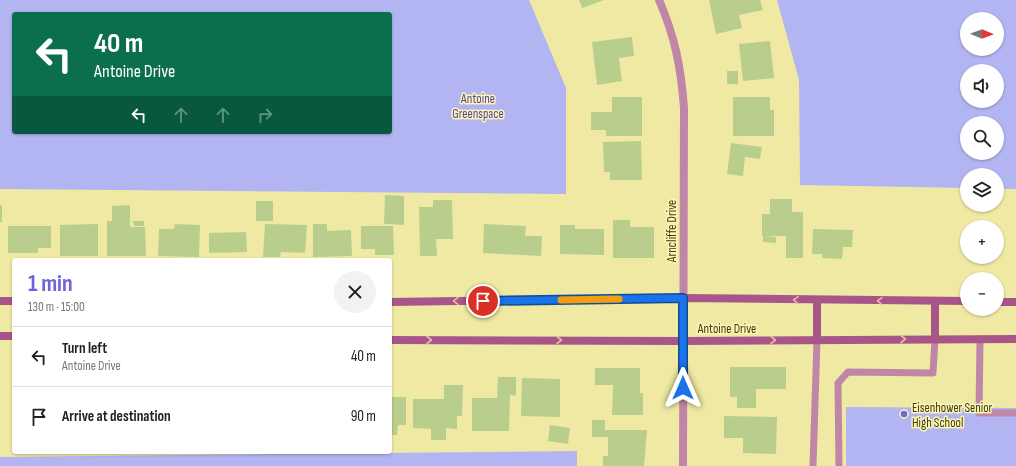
<!DOCTYPE html>
<html lang="en">
<head>
<meta charset="utf-8">
<style>
  :root { --surface:#fff; --page:#f2f2f2; --text:#222; --muted:#767676; --line:#e0e0e0; --accent:#6e64de }
  body { margin:0; font-family:"Sofia Sans Condensed",sans-serif; background:var(--page); color:var(--text); height:100vh; display:flex; flex-direction:column; font-size:15px; white-space:nowrap }
  * { box-sizing:border-box; margin:0 }
  p { font-size:13px; color:var(--muted) }
  .icon { flex:none; width:22px; height:22px; fill:none; stroke:currentColor; stroke-width:2; stroke-linecap:round; stroke-linejoin:round }
  .map { position:relative; flex:1; overflow:hidden }
  .panel { position:absolute; left:12px; top:258px; width:380px; height:196px; display:flex; flex-direction:column; background:var(--surface); border-radius:4px; box-shadow:0 1px 3px #0004 }
  .panel>* { flex:none }
  .guide { position:absolute; left:12px; top:12px; width:380px; height:122px; border-radius:4px; box-shadow:0 1px 3px #0004; background:#0b6e4f; color:#fff; overflow:hidden }
  .needle { width:26px; rotate:91deg }
  .controls { position:absolute; left:960px; top:12px; display:grid; gap:8px }
  .controls a { display:grid; place-items:center; width:44px; height:44px; border-radius:50%; background:var(--surface); box-shadow:0 1px 3px #0004; font-size:20px }
  .pin { position:absolute; display:grid; place-items:center; width:34px; height:34px; color:#fff; margin:-17px; border:2px solid #fff; border-radius:50%; box-shadow:0 1px 4px #0007 }
  .me { position:absolute; width:44px; margin:-22px; rotate:0deg; stroke-linejoin:round; filter:drop-shadow(0 0 3px #0008) }
  .turn { display:flex; align-items:center; gap:14px; height:84px; padding:0 16px; font-size:18px }
  .turn .icon { width:52px; height:52px; stroke-width:2.5 }
  .turn b { display:block; font-size:28px; line-height:34px }
  .lanes { display:flex; align-items:center; height:38px; padding:0 16px; background:#0003; justify-content:center; gap:20px; direction:ltr }
  .lanes .off { opacity:.35 }
  .round { display:grid; place-items:center; flex:none; width:42px; height:42px; border-radius:21px; background:var(--page) }
  .summary { display:flex; align-items:center; justify-content:space-between; height:68px; padding:0 16px }
  h1 { font-size:24px; font-weight:700; line-height:30px; color:var(--accent) }
  ul { padding:0; list-style:none }
  li { display:flex; align-items:center; gap:12px; height:60px; padding:0 16px; border-top:1px solid var(--line) }
  li div { flex:1 }
  li b { display:block; font-size:15px }
  li em { font-style:normal }
  .map>svg:first-child { display:block }
</style>
</head>
<body>
<div class="map">
<svg width="1016" height="466" viewBox="0 0 1016 466">
  <rect width="100%" height="100%" fill="#f0e9a3"/>
  <g fill="#b3b5f3" fill-rule="evenodd">
    <path d="M0,0H529L566,88V194L0,189ZM14,14H390V132H14Z"/>
    <path d="M777,0H1016V189H997V175H967V188L800,185L799,80ZM967,19H997V49H967ZM967,71H997V101H967ZM967,123H997V153H967Z"/>
    <polygon points="846,407 1016,408 1016,466 846,466"/>
    <polygon points="577,451 577,466 0,466 0,457"/>
  </g>
  <g fill="#b9ce8d">
    <polygon points="579,0 604,0 582,8"/>
    <polygon points="709,0 760,0 763,10 739,15 742,28 716,34"/>
    <polygon points="632,37 634,56 619,58 622,81 597,85 592,42"/>
    <polygon points="770,41 774,78 743,81 739,44"/>
    <rect x="727" y="71" width="11" height="13"/>
    <polygon points="612,97 642,97 642,136 606,136 606,130 591,130 591,112 612,112"/>
    <polygon points="733,97 770,97 770,110 774,110 774,136 733,136"/>
    <polygon points="641,141 642,180 610,180 610,172 604,172 603,142"/>
    <polygon points="731,143 762,147 760,159 745,157 743,176 727,174"/>
    <polygon points="385,195 404,196 404,225 384,224"/>
    <polygon points="770,199 792,199 792,212 803,212 803,258 786,258 786,236 762,236 762,214 770,214"/>
    <polygon points="433,200 452,200 453,239 436,239 437,256 420,256 419,207 433,207"/>
    <rect x="256" y="201" width="17" height="20"/>
    <rect x="0" y="205" width="2" height="17"/>
    <polygon points="130,205 130,227 145,227 146,256 107,256 107,221 112,221 112,206"/>
    <polygon points="613,220 630,220 630,227 654,227 654,258 613,258"/>
    <polygon points="133,221 144,221 144,226 134,226"/>
    <polygon points="98,224 98,256 60,256 60,225"/>
    <polygon points="175,224 200,225 199,257 158,256 159,229 174,229"/>
    <polygon points="265,224 307,225 305,253 281,252 280,257 263,257"/>
    <polygon points="313,224 327,224 327,231 351,230 352,256 313,257"/>
    <polygon points="484,224 526,226 525,236 542,236 541,256 483,253"/>
    <polygon points="560,225 575,225 575,229 604,229 604,255 560,254"/>
    <polygon points="8,226 51,226 51,248 38,248 38,253 8,253"/>
    <polygon points="361,226 393,226 394,255 375,255 375,249 361,249"/>
    <polygon points="813,229 853,230 852,247 843,247 842,259 822,258 822,254 812,254"/>
    <polygon points="246,232 247,252 209,253 209,233"/>
    <polygon points="763,236 776,237 776,243 763,242"/>
    <polygon points="730,367 786,367 786,389 756,389 756,408 737,408 737,397 730,397"/>
    <polygon points="595,368 640,368 640,393 643,393 643,415 612,415 613,385 595,385"/>
    <polygon points="498,377 516,377 516,396 510,395 509,431 472,431 472,398 497,398"/>
    <polygon points="522,378 560,379 560,417 521,416"/>
    <polygon points="444,385 463,385 462,416 457,416 457,429 446,428 446,440 431,440 431,429 413,428 413,399 444,399"/>
    <polygon points="390,397 406,397 406,425 398,425 397,435 390,435"/>
    <polygon points="724,416 777,417 776,454 743,453 743,438 724,438"/>
    <polygon points="592,420 605,420 605,430 647,430 644,466 603,466 603,456 608,456 608,437 592,437"/>
    <polygon points="550,425 570,428 568,444 548,441"/>
  </g>
  <g fill="none" stroke-linecap="round" stroke-linejoin="round">
    <g stroke="#bf86a8" stroke-width="7">
      <polyline points="980,339 979,413 1016,413"/>
      <polyline points="813,466 817,340"/>
      <polyline points="839,466 838,383 848,372 933,373 935,339"/>
    </g>
    <path stroke="#bf86a8" stroke-width="8" d="M659,0C675,37 681,67 684,108L683,466"/>
    <g stroke="#a8568a" stroke-width="8">
      <polyline points="0,301 14,301"/>
      <polyline points="390,302 683,298 967,301"/>
      <polyline points="997,302 1016,302"/>
      <polyline points="0,336 14,336"/>
      <polyline points="935,339 935,301"/>
      <polyline points="390,340 683,341 1016,339"/>
      <polyline points="817,340 817,300"/>
    </g>
  </g>
  <defs><path id="oneway-chevron" d="M-2-3.5L2.5 0L-2 3.5" fill="none" stroke-width="1.6" stroke-linecap="round" stroke-linejoin="round"/></defs>
  <g stroke="#dfbea3">
    <use href="#oneway-chevron" transform="translate(796 300) rotate(-179)"/>
    <use href="#oneway-chevron" transform="translate(456 301) rotate(179)"/>
    <use href="#oneway-chevron" transform="translate(880 301) rotate(-179)"/>
    <use href="#oneway-chevron" transform="translate(903 339)"/>
    <use href="#oneway-chevron" transform="translate(429 340)"/>
    <use href="#oneway-chevron" transform="translate(559 340)"/>
    <use href="#oneway-chevron" transform="translate(773 340)"/>
  </g>
  <g fill="none" stroke-linecap="round" stroke-linejoin="round">
    <defs>
      <polyline id="route" points="483,301 683,298 683,388"/>
    </defs>
    <use href="#route" stroke="#114b97" stroke-width="10"/>
    <use href="#route" stroke="#1a73e8" stroke-width="7"/>
    <polyline stroke="#f59e0b" stroke-width="7" points="561,300 619,299"/>
  </g>
  <circle fill="#6e64de" stroke="#fdf6b0" stroke-width="1.5" cx="904" cy="414" r="4"/>
  <g text-anchor="middle" stroke-width="3" stroke-linejoin="round" paint-order="stroke">
    <g font-size="13" fill="#4f45a8" stroke="#fdf6b0">
      <text x="478" y="103">Antoine<tspan x="478" dy="15">Greenspace</tspan></text>
    </g>
    <g font-size="13" fill="#3d3a1d" stroke="#fdf6b0">
      <text transform="translate(671 231) rotate(-90)" y="5">Arncliffe Drive</text>
      <text x="727" y="333">Antoine Drive</text>
    </g>
    <g font-size="13" fill="#3d3a1d" stroke="#fdf6b0" text-anchor="start">
      <text x="912" y="412">Eisenhower Senior<tspan x="912" dy="15">High School</tspan></text>
    </g>
  </g>
</svg>
<div class="controls">
<a><svg class="needle" viewBox="-14 -14 28 28"><path d="M0-13l5 13h-10z" fill="#e53935"/><path d="M0 13l5-13h-10z" fill="#767676"/></svg></a>
<a><svg class="icon" aria-label="sound" viewBox="0 0 24 24"><path d="M4 9h4l5-4v14l-5-4H4zM17 9q2 3 0 6"/></svg></a>
<a><svg class="icon" aria-label="search" viewBox="0 0 24 24"><circle cx="10" cy="10" r="6"/><path d="M15 15l6 6"/></svg></a>
<a><svg class="icon" aria-label="layers" viewBox="0 0 24 24"><path d="M12 4l9 5-9 5-9-5zM3 14l9 5 9-5"/></svg></a>
<a>+</a>
<a>−</a>
</div>
<div class="pin" style="left:483px;top:301px;background:#d93025"><svg class="icon" aria-label="arrive" viewBox="0 0 24 24"><path d="M6 21V4h12l-3 4 3 4H6"/></svg></div>
<svg class="me" style="left:683px;top:388px" viewBox="-20 -20 40 40"><path d="M0-17L14 15 0 8-14 15z" fill="#1a73e8" stroke="#fff" stroke-width="4"/></svg>
<div class="guide">
<div class="turn"><svg class="icon" aria-label="left" viewBox="0 0 24 24"><path d="M17 20v-9H6M10 6l-5 5 5 5"/></svg><div><b>40 m</b>Antoine Drive</div></div>
<div class="lanes"><svg class="icon" aria-label="left" viewBox="0 0 24 24"><path d="M17 20v-9H6M10 6l-5 5 5 5"/></svg><svg class="icon off" aria-label="ahead" viewBox="0 0 24 24"><path d="M12 20V5M6 11l6-6 6 6"/></svg><svg class="icon off" aria-label="ahead" viewBox="0 0 24 24"><path d="M12 20V5M6 11l6-6 6 6"/></svg><svg class="icon off" aria-label="right" viewBox="0 0 24 24"><path d="M7 20v-9h11M14 6l5 5-5 5"/></svg></div>
</div>
<section class="panel">
<div class="summary"><div><h1>1 min</h1><p>130 m · 15:00</p></div><a class="round"><svg class="icon" aria-label="close" viewBox="0 0 24 24"><path d="M6 6l12 12M18 6L6 18"/></svg></a></div>
<ul>
<li><svg class="icon" aria-label="left" viewBox="0 0 24 24"><path d="M17 20v-9H6M10 6l-5 5 5 5"/></svg><div><b>Turn left</b><p>Antoine Drive</p></div><em>40 m</em></li>
<li><svg class="icon" aria-label="arrive" viewBox="0 0 24 24"><path d="M6 21V4h12l-3 4 3 4H6"/></svg><div><b>Arrive at destination</b></div><em>90 m</em></li>
</ul>
</section>
</div>
</body>
</html>
